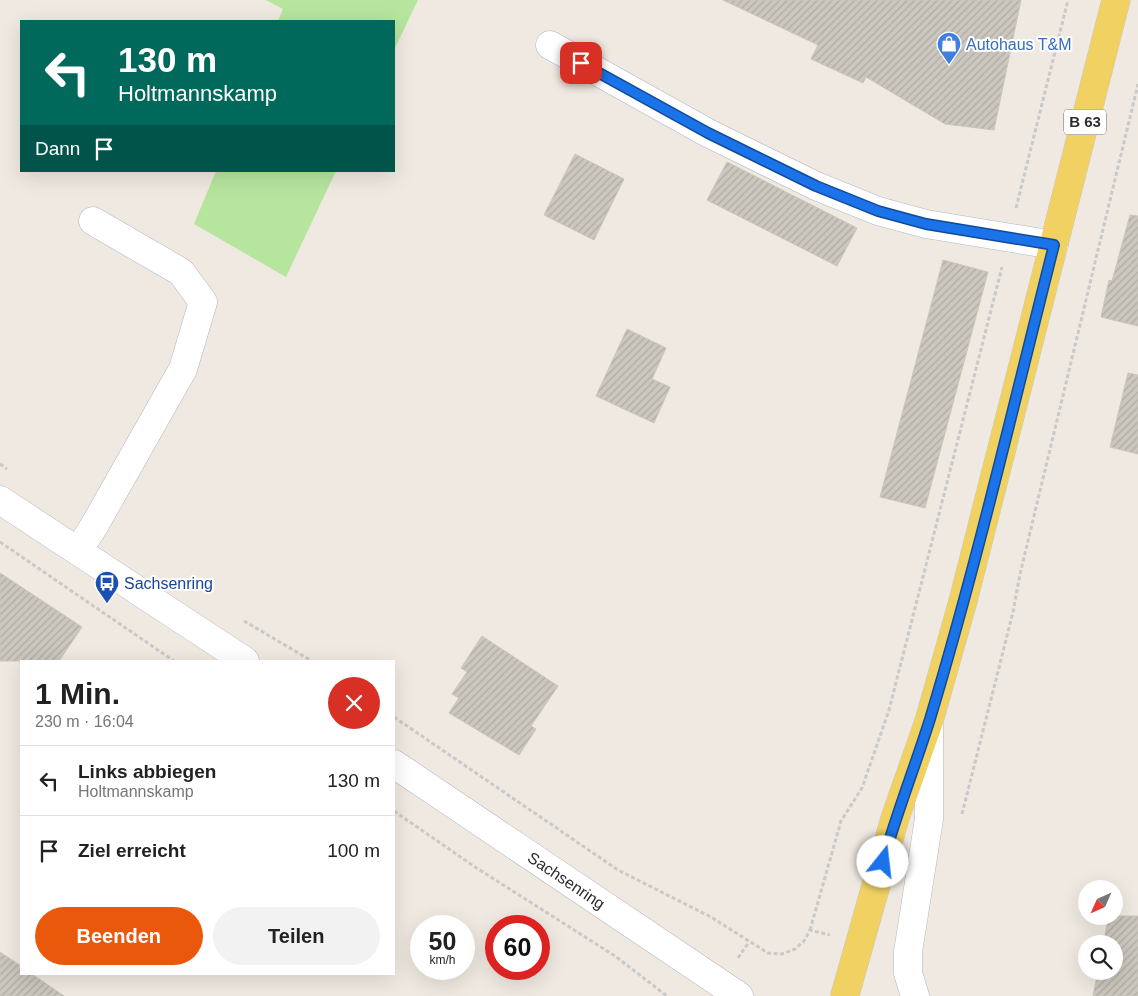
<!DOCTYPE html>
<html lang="de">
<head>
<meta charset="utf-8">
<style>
  :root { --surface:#fff; --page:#f2f2f2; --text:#222; --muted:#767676; --line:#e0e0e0; --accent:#ea580c }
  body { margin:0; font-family:Arial,sans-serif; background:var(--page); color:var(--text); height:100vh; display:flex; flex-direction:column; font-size:19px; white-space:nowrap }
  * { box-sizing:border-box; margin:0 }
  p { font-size:16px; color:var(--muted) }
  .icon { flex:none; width:28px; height:28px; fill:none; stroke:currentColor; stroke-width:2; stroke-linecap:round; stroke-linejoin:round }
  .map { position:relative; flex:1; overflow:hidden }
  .side { position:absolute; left:20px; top:660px; width:375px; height:315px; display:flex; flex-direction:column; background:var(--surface); border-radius:0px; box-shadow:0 5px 20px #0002 }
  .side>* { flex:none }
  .hud { position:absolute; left:20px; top:20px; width:375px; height:152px; border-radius:0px; box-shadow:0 5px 20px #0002; background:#00695c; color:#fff; overflow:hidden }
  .needle { width:32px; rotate:225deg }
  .controls { position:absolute; left:1078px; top:880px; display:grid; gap:10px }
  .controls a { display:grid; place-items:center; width:45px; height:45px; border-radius:50%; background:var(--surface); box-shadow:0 5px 20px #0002; font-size:25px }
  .speed { position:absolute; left:410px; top:915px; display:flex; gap:10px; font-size:25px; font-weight:700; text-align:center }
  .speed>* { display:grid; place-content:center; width:65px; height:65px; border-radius:50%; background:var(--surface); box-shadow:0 5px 20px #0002; line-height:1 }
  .speed small { font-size:12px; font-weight:400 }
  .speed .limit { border:8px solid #d22; background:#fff; color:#111 }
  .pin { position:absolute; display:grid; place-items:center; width:42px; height:42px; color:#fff; margin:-21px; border-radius:10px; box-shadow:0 2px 8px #0006 }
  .me { position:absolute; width:55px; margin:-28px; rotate:16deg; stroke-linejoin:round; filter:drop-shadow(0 0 4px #0008) }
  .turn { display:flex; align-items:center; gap:18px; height:105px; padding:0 15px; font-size:22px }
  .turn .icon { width:65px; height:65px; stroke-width:2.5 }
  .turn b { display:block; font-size:35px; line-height:42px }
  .then { display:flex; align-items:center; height:48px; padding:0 15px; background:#0003; gap:10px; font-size:19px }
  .round { display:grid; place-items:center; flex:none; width:52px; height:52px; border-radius:26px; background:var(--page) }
  .head { display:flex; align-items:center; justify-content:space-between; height:85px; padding:0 15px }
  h1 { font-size:30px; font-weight:700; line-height:38px }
  .cta { display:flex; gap:10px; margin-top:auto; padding:10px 15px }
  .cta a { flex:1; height:58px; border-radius:30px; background:var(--accent); color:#fff; font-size:20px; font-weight:700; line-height:58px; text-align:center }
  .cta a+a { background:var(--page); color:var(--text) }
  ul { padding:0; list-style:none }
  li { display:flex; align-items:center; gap:15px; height:70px; padding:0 15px; border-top:1px solid var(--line) }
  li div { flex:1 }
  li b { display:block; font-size:19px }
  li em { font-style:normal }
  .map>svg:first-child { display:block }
</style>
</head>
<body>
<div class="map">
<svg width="1138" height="996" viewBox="0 0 1138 996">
  <defs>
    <pattern id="building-hatch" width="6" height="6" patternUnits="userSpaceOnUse" patternTransform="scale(1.25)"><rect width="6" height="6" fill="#cbc7bf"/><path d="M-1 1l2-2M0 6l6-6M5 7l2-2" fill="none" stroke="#afaba4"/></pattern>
  </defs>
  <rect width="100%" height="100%" fill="#efe9e1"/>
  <g fill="#b6e59e">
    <polygon points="266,0 418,0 394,50 394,21 278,21 283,9"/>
    <polygon points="216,171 336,171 286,277 194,224"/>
  </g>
  <g fill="url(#building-hatch)" stroke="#cbc5ba">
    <polygon points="723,0 1021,0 994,130 945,124 866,77 863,83 811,59 818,45"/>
    <polygon points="575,154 624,179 594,240 544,215"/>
    <polygon points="727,162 857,228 837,266 707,200"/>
    <polygon points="1130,215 1138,216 1138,326 1101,317 1109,280 1112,281"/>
    <polygon points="943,260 988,272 925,508 880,497"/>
    <polygon points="627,329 666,348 652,379 670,387 654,423 596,396"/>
    <polygon points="1128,373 1138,375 1138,454 1110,447"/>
    <polygon points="0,573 82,627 59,661 0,661"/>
    <polygon points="482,636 558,686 531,726 536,729 519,755 449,713 459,698 452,694 467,672 461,668"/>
    <polygon points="1109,916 1138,916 1138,996 1093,996 1098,971 1114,971 1114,944 1103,944"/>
    <polygon points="0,952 21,966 21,974 32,974 64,996 0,996"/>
  </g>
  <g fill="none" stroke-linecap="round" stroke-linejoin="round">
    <defs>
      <g id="minor">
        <polyline points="550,45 708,133 816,186 878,211 926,224 1054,245"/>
        <polyline points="0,500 245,661"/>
        <polyline points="78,551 94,526 183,369 203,302 181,272 93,221"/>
        <path id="s1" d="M394,764L739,996"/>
        <polyline points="915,996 908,973 908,952 929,819 929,725"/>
      </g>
      <polyline id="major" points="845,995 895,818 929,721 963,601 1116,0"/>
    </defs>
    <use href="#minor" stroke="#b4b7c1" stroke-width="29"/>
    <use href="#major" stroke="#c9c9c9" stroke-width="29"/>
    <g stroke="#c9c9c9" stroke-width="3" stroke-dasharray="4 2.5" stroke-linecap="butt">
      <polyline points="1016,208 1068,0"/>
      <polyline points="0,464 7,469"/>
      <polyline points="0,542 174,661"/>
      <polyline points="244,621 312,661"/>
      <polyline points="394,717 618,870 711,917 768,953 782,954 795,949 804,941 810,930 830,935"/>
      <polyline points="394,811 475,867 615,956 667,996"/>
      <polyline points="962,814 1013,612 1020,574 1138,84"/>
      <polyline points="810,930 841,821 862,788 889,710 1002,267"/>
      <polyline points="738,958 749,942"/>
    </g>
    <use href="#minor" stroke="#fff" stroke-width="28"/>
    <use href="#major" stroke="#f2d163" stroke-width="28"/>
  </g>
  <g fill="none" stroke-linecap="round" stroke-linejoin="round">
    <defs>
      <path id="route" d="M581,63L708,133L816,186L878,211L926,224L1054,245C1014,403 977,563 930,719C915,767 896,814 883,862"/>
    </defs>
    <use href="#route" stroke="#114b97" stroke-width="12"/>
    <use href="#route" stroke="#1a73e8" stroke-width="9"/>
  </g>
  <defs>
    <symbol id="shop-pin" viewBox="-11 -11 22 30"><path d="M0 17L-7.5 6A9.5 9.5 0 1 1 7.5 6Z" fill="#3f7fe0" stroke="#fff"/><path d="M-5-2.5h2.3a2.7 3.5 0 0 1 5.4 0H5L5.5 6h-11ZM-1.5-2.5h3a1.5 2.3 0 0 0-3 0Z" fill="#fff"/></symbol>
    <symbol id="bus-pin" viewBox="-11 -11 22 30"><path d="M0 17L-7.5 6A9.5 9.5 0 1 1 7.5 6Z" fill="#1a4fb4" stroke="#fff"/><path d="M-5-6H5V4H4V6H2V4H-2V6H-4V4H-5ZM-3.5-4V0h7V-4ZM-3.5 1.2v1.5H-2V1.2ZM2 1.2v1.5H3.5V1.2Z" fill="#fff"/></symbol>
  </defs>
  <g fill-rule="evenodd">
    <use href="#shop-pin" x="935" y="30" width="28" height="38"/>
    <use href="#bus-pin" x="93" y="569" width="28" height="38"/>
  </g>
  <g text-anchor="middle" stroke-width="4" stroke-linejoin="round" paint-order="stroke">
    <rect fill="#fff" stroke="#6d6d6d" stroke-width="1" x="1064" y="109.5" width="42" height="25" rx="4"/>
    <g font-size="15" font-weight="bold" fill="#2e2e2e">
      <text x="1085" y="127">B 63</text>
    </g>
    <g font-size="16" fill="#366cbe" stroke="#fff" text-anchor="start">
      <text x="966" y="50">Autohaus T&amp;M</text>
    </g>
    <g font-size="16" fill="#164399" stroke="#fff" text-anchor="start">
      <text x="124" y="589">Sachsenring</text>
    </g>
    <g font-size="16" fill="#2e2e2e" stroke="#fff">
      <text dy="6" stroke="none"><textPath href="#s1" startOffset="208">Sachsenring</textPath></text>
    </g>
  </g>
</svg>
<div class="controls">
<a><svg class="needle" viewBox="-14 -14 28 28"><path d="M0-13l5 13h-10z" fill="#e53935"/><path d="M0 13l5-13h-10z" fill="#767676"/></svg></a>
<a><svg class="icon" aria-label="search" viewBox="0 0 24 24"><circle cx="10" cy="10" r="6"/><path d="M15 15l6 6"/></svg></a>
</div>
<div class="speed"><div>50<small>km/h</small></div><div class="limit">60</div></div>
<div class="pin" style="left:581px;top:63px;background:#d93025"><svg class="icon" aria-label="arrive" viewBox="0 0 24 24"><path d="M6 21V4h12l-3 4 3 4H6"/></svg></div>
<svg class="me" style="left:883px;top:862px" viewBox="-20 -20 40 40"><circle r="19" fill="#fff"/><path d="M0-13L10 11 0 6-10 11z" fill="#1a73e8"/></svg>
<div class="hud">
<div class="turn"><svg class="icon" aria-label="left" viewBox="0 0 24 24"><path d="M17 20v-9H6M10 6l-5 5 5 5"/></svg><div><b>130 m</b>Holtmannskamp</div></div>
<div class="then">Dann<svg class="icon" aria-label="arrive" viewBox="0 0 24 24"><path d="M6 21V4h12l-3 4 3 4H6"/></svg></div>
</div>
<section class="side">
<div class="head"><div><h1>1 Min.</h1><p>230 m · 16:04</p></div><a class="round" style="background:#d93025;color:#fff"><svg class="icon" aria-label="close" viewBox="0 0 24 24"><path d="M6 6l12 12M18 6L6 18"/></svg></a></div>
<ul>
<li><svg class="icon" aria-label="left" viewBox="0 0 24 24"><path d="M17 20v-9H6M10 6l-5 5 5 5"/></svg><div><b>Links abbiegen</b><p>Holtmannskamp</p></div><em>130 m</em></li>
<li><svg class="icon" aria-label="arrive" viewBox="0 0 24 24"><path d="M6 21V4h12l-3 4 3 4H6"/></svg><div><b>Ziel erreicht</b></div><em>100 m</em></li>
</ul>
<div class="cta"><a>Beenden</a><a>Teilen</a></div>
</section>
</div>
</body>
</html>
